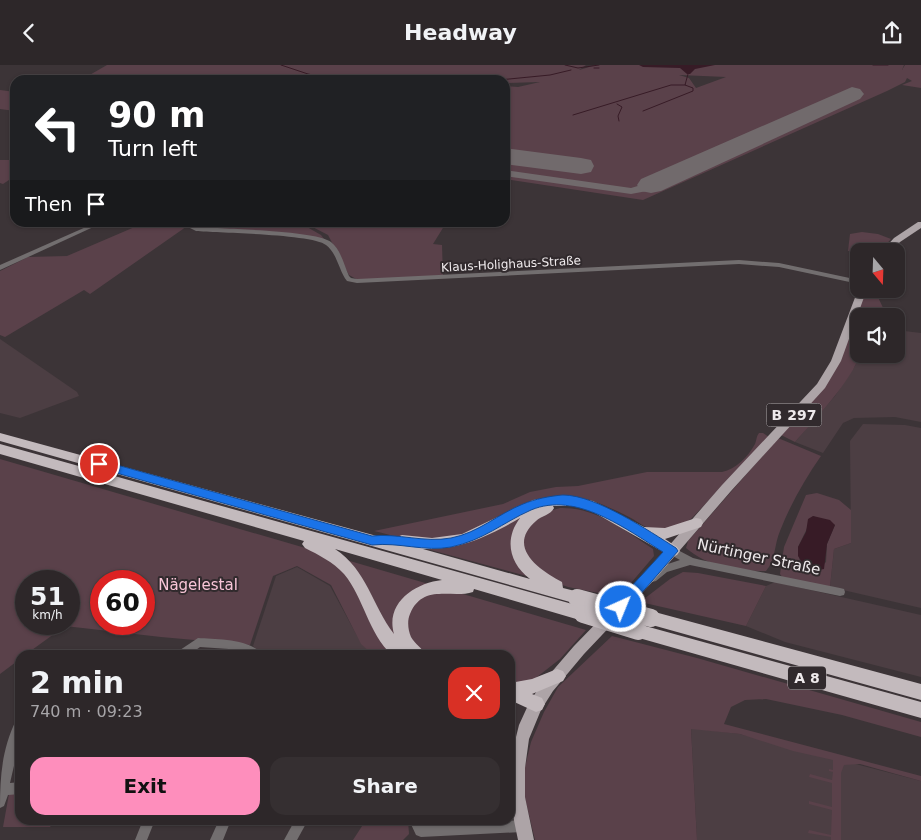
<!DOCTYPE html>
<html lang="en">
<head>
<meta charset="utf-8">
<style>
  :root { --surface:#2d2729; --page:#352f31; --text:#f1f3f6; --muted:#a7a5a8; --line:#484446; --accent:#fe8ebc }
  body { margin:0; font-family:"DejaVu Sans",sans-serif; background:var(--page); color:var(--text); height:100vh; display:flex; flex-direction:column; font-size:19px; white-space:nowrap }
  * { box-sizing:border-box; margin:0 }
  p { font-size:16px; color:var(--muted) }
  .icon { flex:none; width:28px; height:28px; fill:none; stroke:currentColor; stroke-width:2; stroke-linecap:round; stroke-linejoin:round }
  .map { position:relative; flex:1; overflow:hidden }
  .panel { position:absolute; left:15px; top:585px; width:500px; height:175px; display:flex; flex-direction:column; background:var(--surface); border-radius:15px; box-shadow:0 1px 4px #0004,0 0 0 1px var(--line) }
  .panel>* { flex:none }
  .top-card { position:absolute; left:10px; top:10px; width:500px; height:152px; border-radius:15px; box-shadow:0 1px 4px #0004,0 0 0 1px var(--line); background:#202124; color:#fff; overflow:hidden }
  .needle { width:32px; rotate:161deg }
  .controls { position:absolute; left:850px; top:178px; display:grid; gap:10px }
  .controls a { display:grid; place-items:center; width:55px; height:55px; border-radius:10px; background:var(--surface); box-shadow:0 1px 4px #0004,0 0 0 1px var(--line); font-size:25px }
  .speed { position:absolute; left:15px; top:505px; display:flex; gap:10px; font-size:25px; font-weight:700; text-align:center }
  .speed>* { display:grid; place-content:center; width:65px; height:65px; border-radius:50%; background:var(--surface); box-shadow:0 1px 4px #0004,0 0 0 1px var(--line); line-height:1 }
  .speed small { font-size:12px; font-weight:400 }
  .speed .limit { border:8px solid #d22; background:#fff; color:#111 }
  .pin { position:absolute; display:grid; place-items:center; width:42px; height:42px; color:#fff; margin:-21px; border:2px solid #fff; border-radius:50%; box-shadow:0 1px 5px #0007 }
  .me { position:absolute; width:55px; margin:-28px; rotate:44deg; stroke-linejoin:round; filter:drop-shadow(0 0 4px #0008) }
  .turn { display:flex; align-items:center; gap:18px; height:105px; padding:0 15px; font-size:22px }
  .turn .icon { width:65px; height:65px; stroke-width:2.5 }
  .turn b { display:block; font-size:35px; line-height:42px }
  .then { display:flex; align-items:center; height:48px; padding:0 15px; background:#0003; gap:10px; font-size:19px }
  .round { display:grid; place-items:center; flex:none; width:52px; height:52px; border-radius:15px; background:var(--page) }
  .head { display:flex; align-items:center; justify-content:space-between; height:85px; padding:0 15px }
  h1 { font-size:30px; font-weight:700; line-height:38px }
  .cta { display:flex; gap:10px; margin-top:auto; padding:10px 15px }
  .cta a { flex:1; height:58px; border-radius:15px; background:var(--accent); color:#111; font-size:20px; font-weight:700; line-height:58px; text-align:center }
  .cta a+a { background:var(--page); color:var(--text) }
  header { display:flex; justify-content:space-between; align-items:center; height:65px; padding:0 15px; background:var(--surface); font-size:22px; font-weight:700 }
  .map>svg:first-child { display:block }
</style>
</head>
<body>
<header><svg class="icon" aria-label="back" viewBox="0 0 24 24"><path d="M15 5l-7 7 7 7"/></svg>Headway<svg class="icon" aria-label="share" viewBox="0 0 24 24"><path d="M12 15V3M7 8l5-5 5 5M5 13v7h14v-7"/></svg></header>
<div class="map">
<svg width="921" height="775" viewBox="0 0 921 775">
  <rect width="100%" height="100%" fill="#3c3437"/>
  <g fill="#4c3e43">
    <polygon points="896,265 921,268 921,357 895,352 854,353 843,358 823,388 795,377 835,331 855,301 859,289 896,289"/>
    <polygon points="0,274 77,327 79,331 20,353 0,348"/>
    <polygon points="863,359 905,360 921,363 921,543 830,522 834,484 851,478 850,376"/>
    <polygon points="297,502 330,521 361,578 373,590 261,590 253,581 276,511"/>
    <polygon points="775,517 921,550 921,612 785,577 746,561 766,521"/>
    <polygon points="691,663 740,669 921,716 921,775 697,775"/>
  </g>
  <g fill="#5a414a" fill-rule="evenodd">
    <path d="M107,0H586L579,5L596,0H904L902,5L905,0H921V23L902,20L912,16L907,13L905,17L887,26L643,135L505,114V21L518,22L540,17L505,18V15H81ZM679,10H680L726,12L696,23L689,13Z"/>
    <polygon points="0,25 15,27 15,46 0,44"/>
    <polygon points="0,95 15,95 15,111 3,119 0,118"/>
    <polygon points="144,158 189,158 183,164 90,229 84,225 5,272 0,270 0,206 28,192 67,191"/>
    <polygon points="197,158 300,158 321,170 324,174 199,163 196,160"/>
    <polygon points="305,158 446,158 433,179 442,180 443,212 358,215 349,210 328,170"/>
    <polygon points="862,167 878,169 891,174 880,186 848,186 850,169"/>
    <path d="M865,224H874L887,251H859C859,263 861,278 859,290C855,312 811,359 795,377L781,370L831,312Z"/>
    <path d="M759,368H763L769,372L691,454C679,461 670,466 655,465C647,464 638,457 631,453C609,442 588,431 563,431C518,430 483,468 441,475C419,479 395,471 374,466L503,439L530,427L556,422L578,421L647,407H722C736,404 748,392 755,379C757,374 756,372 759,368Z"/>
    <path d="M778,373L821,391C805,414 790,440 780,466C774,480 776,494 766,506C738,506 708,502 686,483L688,476Z"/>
    <path d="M0,394L586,565L560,594L510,633V590H373L361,579L331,520L297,501L273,511L250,580L161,572L65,561L25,590H20V594L0,609ZM26,516H69V559H26ZM101,516H144V559H101Z"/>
    <path d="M817,428L839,435L851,445V478L834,484L830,522L783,513L780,509L784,482L806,430ZM813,451L835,460L827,479L826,497L818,505L805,502L800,498L798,482Z"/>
    <polygon points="550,441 515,469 534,513 427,484 523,448"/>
    <path d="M560,443C596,442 624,465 653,484L654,491L619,532L568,522L551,516L526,497L522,467L542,448Z"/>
    <polygon points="683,507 698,508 766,521 746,561 640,537 670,514"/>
    <polygon points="612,571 697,593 921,657 921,672 842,650 766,634 745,635 731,642 724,659 921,711 921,716 860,699 844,700 841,708 841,775 831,775 831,772 808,768 809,765 831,770 832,745 809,739 809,736 832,742 832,718 809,712 810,709 832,715 833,707 829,706 829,704 833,705 833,695 793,686 740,669 691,664 697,775 535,775 524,729 524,706 531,677 544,647 558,622"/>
    <polygon points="20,728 20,755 55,755 50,762 3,762 9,729"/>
    <polygon points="366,755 408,755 409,769 403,775 353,775"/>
  </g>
  <g fill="#371b26">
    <polygon points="639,0 715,0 695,4 690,9 687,9 680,3 643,2"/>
    <polygon points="813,451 830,455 835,460 827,479 824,504 818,505 805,502 798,491 798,482 806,467 808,454"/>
  </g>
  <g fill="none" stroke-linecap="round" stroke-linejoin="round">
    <g stroke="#371b26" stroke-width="1">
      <polyline points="281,0 308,9 339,15"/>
      <polyline points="565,0 578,3 599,0"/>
      <polyline points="873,0 888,0"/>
      <polyline points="594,3 599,3"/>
      <polyline points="499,15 550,10 571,5"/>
      <polyline points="617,39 622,42 618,51 619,56"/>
      <polyline points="643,46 693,26 693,23 685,20 688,9"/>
      <polyline points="573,50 671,20 685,20"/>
    </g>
    <polygon fill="#716a6c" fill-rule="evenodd" points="505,105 631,123 651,117 656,120 647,126 631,129 505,111"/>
    <g fill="#716a6c" fill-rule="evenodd">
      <polygon points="852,22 860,24 864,29 860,34 661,126 651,128 641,126 637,120 641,114"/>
      <polygon points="505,83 581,93 591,95 594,101 591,107 581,109 505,99"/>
    </g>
    <g fill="#726e6f" fill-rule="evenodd">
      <polygon points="95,158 102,158 0,205 0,200"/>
      <path d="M190,158H196L195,161L197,162C221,164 316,165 331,177C341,185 344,200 349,211L351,213L357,214L739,195L779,198L859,215V219L779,202L739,199L357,218L347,216C339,206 337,188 326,180C313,169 219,168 196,166L188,162Z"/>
      <path d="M672,482L693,493L701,495L840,523L844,524L845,527L844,530L840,531L690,500L667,507L656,516L652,517L648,516L647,513C655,502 668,499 680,495L669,489L667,486L669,483Z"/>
      <path d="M198,573C215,574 253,574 262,590H248L229,584L200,582L189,590H176L177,587Z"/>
      <path d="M20,654V675L10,718L20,717V729L8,730L4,741L0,743C0,710 2,685 16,655Z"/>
      <polygon points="143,755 155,755 147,775 135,775"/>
      <polygon points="219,755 231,755 223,775 210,775"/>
      <polygon points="295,755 308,755 297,775 284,775"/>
      <polygon points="409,755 422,755 424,760 522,755 526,757 528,761 526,765 522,767 421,772 416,770"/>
    </g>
    <g fill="#ada4a7" fill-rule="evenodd">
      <polygon points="918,157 921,157 921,163 900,177 891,186 882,186 894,173"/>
      <polygon points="859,222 859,224 867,224 841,296 825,323 731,426 655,514 584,589 553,626 541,645 529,674 525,703 525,732 534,775 518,775 510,736 510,696 519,660 530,636 543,617 574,581 646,507 722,420 817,319 831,296"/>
    </g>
    <g fill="#c3babd" fill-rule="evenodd">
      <path d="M0,368L395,476L397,472L402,470L432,473L462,469L533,435L563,430L593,436L644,462L665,463L696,453L701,454L703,458L701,462L665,474L677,482L680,486L677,490L672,492L595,448L577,441H553L554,443C551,450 541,451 536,456C506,482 539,505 562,517L563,523L583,528L585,533L583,538L577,539L0,376ZM520,453C504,474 509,498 530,514L423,484C460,485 489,471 520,453Z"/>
      <path d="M0,379L583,542L589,544L591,549L589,554L583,556L474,524L473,527C452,534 423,518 410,549C407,556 408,565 411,572C415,579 422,583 426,590H392C368,568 364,533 344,509C333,497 319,490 305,483L302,479L304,476L0,389ZM335,484L442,515C415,518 385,538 394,569C372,540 367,505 335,484Z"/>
      <polygon points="651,546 921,619 921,635 645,558 643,553 645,548"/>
      <polygon points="638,559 921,637 921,653 632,571 630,566 632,561"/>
      <polygon points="557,604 563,606 566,611 563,616 532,629 542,633 545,639 542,645 536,647 510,635 510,618 532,614"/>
    </g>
    <g stroke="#c3babd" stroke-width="18">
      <polyline points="577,533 651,553"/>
      <polyline points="583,549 638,566"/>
    </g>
  </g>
  <path fill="#1a73e8" stroke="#114b97" d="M99,395L372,471C398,468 424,478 451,473C478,468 498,449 523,439C535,434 550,431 563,430C596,430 649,466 676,483L678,486L626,546L621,547L616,546L614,542L616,538L663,487C626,464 576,426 531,445C502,458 484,475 451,482C425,487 399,477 372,480L95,402L94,399Z"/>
  <g text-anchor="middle" stroke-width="4" stroke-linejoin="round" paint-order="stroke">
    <g font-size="12" fill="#efeaec" stroke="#312a2d">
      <text transform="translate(511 199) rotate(-3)" y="4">Klaus-Holighaus-Straße</text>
    </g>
    <g fill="#312a2d" stroke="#b6b0b3" stroke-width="1">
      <rect x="766.5" y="338.5" width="55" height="23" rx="4"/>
      <rect x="788" y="601.5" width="38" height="23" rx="4"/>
    </g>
    <g font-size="14" font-weight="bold" fill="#efeaec">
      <text x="794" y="355">B 297</text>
      <text x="807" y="618">A 8</text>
    </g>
    <g font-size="15" fill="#efeaec" stroke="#312a2d">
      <text transform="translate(759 492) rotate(12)" y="5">Nürtinger Straße</text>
    </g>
    <g font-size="15" fill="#f8c5d7" stroke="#312a2d">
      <text x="198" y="525">Nägelestal</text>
    </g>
  </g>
</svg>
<div class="controls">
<a><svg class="needle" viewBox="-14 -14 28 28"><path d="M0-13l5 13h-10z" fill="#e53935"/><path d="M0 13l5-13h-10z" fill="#a7a5a8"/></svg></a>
<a><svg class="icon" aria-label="sound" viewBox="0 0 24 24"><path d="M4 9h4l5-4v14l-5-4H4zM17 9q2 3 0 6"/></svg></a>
</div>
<div class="speed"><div>51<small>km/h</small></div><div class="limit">60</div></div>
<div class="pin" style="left:99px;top:399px;background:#d93025"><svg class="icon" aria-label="arrive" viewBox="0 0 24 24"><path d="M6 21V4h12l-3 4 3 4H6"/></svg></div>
<svg class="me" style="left:621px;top:542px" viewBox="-20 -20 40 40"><circle r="17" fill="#1a73e8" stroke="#fff" stroke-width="3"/><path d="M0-11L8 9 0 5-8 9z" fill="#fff"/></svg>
<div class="top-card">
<div class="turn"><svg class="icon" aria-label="left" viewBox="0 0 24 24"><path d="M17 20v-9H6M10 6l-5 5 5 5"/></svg><div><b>90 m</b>Turn left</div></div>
<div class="then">Then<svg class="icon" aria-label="arrive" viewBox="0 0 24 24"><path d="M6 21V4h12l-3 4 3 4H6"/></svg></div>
</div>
<section class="panel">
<div class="head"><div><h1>2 min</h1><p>740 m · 09:23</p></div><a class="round" style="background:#d93025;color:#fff"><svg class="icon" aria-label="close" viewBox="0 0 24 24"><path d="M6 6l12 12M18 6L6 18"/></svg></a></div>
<div class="cta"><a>Exit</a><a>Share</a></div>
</section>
</div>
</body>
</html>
